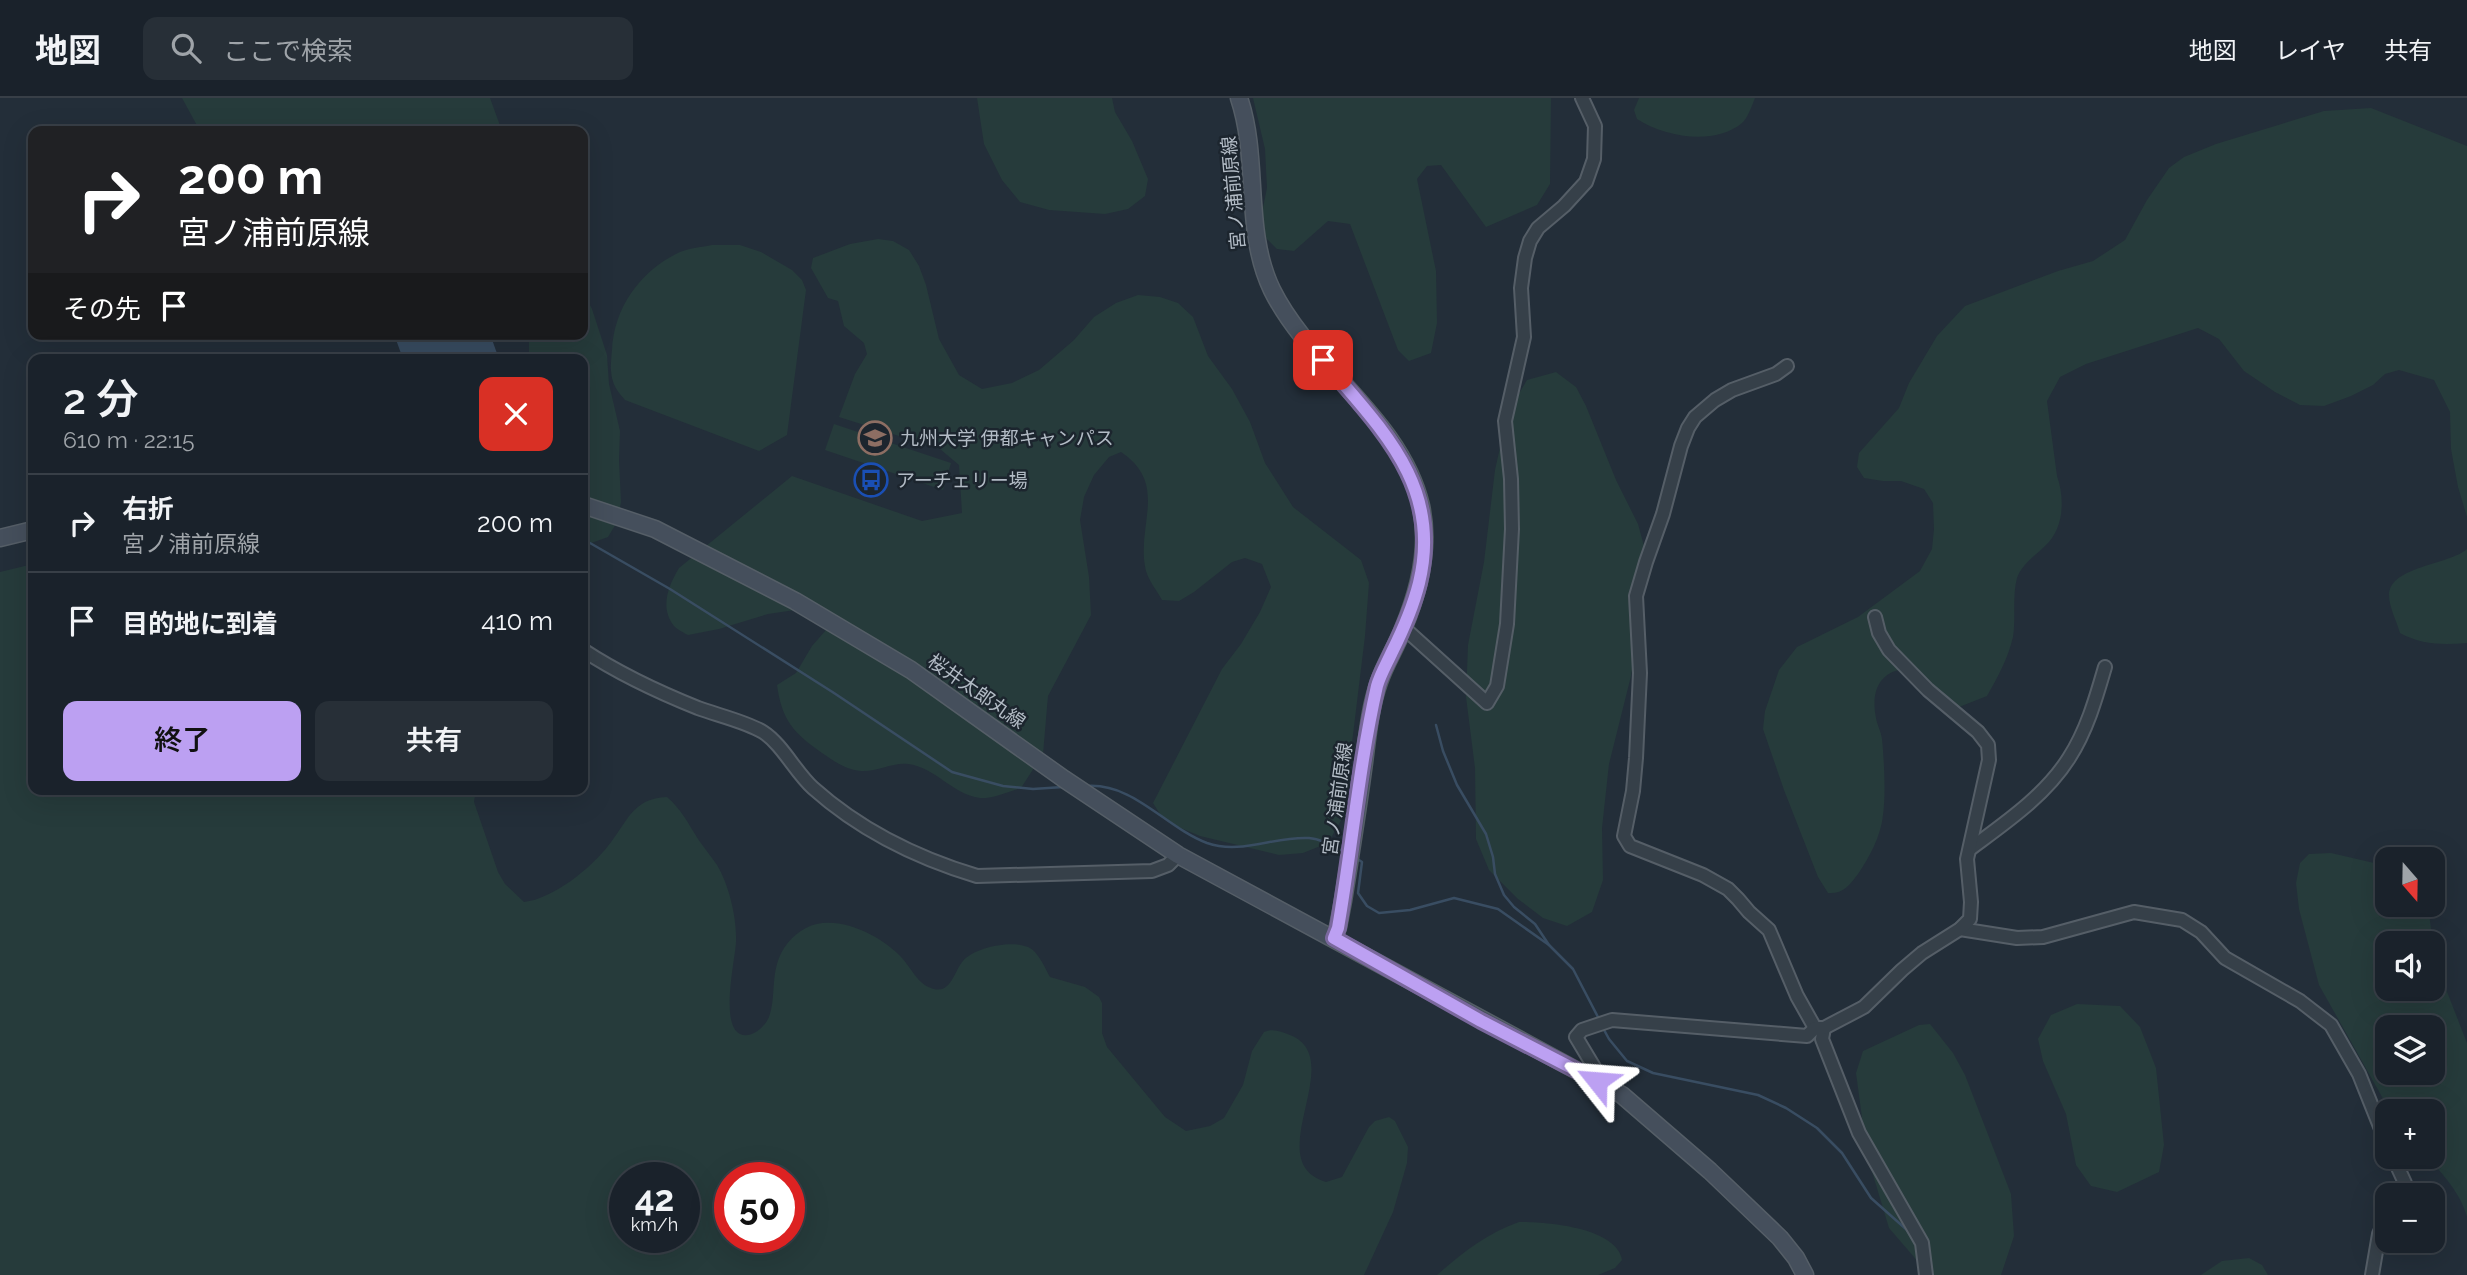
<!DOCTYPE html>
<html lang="ja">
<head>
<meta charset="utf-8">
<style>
  :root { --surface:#1a222b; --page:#272f37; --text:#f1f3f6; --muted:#9fa4a9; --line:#383f47; --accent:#bca0f2 }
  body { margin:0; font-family:Raleway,"Noto Sans JP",sans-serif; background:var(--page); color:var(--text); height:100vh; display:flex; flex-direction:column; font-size:26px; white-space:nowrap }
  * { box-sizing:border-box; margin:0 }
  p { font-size:23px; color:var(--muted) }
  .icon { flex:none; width:38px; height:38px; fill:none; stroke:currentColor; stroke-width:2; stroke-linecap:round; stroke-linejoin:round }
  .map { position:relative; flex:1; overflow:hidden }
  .sheet { position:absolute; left:28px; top:256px; width:560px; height:441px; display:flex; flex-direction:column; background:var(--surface); border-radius:14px; box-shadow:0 7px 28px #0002,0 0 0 2px var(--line) }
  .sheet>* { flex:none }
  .hud { position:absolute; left:28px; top:28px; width:560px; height:214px; border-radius:14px; box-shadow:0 7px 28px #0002,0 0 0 2px var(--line); background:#202124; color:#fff; overflow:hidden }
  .needle { width:46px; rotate:160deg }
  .buttons { position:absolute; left:2375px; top:749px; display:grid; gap:14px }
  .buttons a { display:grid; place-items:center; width:70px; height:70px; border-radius:14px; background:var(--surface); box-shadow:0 7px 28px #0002,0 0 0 2px var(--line); font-size:35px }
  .speed { position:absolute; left:609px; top:1064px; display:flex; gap:14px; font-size:35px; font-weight:700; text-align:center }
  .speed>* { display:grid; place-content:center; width:91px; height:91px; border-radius:50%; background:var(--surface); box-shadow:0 7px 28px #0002,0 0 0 2px var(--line); line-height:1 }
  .speed small { font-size:18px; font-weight:400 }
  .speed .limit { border:10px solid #d22; background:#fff; color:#111 }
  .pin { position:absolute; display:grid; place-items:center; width:60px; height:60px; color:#fff; margin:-30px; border-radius:14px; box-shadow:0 4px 10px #0006 }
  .me { position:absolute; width:77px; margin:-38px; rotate:298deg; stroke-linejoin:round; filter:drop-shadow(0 0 5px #0008) }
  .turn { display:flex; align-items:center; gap:24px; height:147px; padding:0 35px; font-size:32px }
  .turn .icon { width:91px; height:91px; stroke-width:2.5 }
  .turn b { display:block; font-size:49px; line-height:60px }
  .then { display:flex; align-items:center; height:66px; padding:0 35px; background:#0003; gap:14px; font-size:26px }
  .round { display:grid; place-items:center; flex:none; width:74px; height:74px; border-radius:14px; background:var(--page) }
  .headline { display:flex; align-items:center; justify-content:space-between; height:119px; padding:0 35px }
  h1 { font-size:42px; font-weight:600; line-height:52px }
  .button { display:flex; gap:14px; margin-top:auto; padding:14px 35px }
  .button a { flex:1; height:80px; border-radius:14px; background:var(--accent); color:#111; font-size:28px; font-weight:600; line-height:80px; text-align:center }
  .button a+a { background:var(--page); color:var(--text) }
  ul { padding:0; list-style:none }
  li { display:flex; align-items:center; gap:21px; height:98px; padding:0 35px; border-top:2px solid var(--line) }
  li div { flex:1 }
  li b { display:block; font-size:26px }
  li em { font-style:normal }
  header { display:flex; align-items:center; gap:42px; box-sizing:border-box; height:98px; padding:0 35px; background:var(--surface); border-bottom:2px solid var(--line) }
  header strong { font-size:33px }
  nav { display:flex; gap:38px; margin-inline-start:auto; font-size:24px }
  .search { width:490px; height:63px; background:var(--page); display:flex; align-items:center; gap:18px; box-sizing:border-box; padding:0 24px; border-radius:14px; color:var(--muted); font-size:26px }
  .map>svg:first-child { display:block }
</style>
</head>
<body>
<header>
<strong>地図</strong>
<div class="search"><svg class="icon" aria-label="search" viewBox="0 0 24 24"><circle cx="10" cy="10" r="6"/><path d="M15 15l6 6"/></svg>ここで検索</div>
<nav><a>地図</a><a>レイヤ</a><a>共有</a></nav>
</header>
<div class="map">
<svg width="2467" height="1177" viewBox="0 0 2467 1177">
  <rect width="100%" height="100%" fill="#232e39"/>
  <g fill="#263b3b" fill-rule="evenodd">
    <polygon points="182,0 490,0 502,33 200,33"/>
    <polygon points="977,0 1112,0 1115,14 1132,43 1148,81 1145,98 1128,111 1105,116 1049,112 1020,104 1002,82 984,46"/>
    <polygon points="1253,0 1551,0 1550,86 1537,107 1486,129 1441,67 1427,68 1417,81 1436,173 1437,225 1431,255 1409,263 1398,252 1350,126 1328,123 1294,153 1277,151 1264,138 1259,129 1267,90 1265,51"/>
    <path d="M1639,0H1755C1752,7 1748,20 1742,25C1714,48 1665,39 1637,21L1634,12Z"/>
    <path d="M2371,10L2467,48V419L2458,389L2451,351L2450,314L2434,282L2399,272L2385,276L2373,287L2351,298L2324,308L2300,307L2275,294L2244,273L2219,241L2198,230L2086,266L2060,279L2047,303L2057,378C2065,401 2064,431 2045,448C2035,458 2022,466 2017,480C2012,498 2016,520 2013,539C2008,560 1998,579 1987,598L1959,609L1933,598L1903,571C1878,575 1871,595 1876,620C1877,627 1881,633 1882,641C1884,661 1886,697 1883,717C1881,738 1869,760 1858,776C1849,788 1843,796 1828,795L1818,779L1784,692L1763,631L1765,613L1779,572L1797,549L1858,519L1920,473L1932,451L1934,431L1933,405L1924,391L1901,383H1883L1864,380L1857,369L1859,355L1899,310L1909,285L1937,238L1965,208L2058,173L2093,163L2125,142L2147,102L2169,70L2184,59L2216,46L2324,13Z"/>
    <path d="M878,141L893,143L909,152L919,168L926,187L939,241L959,277L982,291L1012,285L1039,272L1074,242L1094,219L1116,205L1138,197L1160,199L1178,205L1193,219L1208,258L1232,291L1250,324L1265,365L1293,409L1361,462L1369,485L1365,538L1343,719L1328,745L1303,755L1279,757L1200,738L1171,726L1160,716L1153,705L1222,571L1241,546L1260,514L1271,489L1262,466L1245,460L1232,464L1194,494L1179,503L1162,502C1157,493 1149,483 1146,473C1135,428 1170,387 1121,354L1109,359L1094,377L1084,399L1080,422L1089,479L1091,517L1048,598L1043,656L1021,690C1010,693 992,701 980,700C952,696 935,669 908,666C893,664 877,674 861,673C846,672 834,663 822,655C794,635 782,623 777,587L796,575L812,548L826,532L824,515L795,512L768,516L719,531L688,537C684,535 677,531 674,528C659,509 669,487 679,470L792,378L922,423L962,415L959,367L940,351L839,319L855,276L867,256L864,245L844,228L838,203L828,200L811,170L813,160L850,146Z"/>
    <path d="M712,147H740L761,154L792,172L802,182L806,192L787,337L759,353L625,302C609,285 610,274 612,252C614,209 641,172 680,154C690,150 702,149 712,147Z"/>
    <polygon points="583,194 592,211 607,257 609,286 620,333 619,362 621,404 617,424 608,439 583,448 583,261 529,261 529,236 583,236"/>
    <polygon points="1556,274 1576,289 1586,308 1616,382 1638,426 1647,459 1643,507 1631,578 1609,666 1602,730 1603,782 1592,814 1567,828 1543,820 1518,801 1489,772 1476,741 1475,670 1466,599 1468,547 1484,464 1495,372 1508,314 1527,282"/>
    <polygon points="834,326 951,365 943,392 825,352"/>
    <path d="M2467,451V545C2443,547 2422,547 2400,535C2397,524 2389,509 2389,497C2390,468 2449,467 2467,451Z"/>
    <path d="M33,466V691H476L474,704L498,774L505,786L524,804C553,801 591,770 608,748C627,725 632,700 667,699C681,711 688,725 698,741C704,750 711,758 717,767C729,787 737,820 736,844C735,863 720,926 740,936C751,941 765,929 769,919C775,903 772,883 777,866C781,851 792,837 806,830C836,814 882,838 902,860C911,870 918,886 931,890C951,898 954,873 963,863C975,849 1012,842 1028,849C1038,853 1045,870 1050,879L1085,889L1099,899L1102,905V935L1107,949L1165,1019L1186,1033L1210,1028L1224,1020L1243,987L1252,953L1264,934C1274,930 1281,934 1290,937C1350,961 1258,1064 1326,1084L1342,1079L1369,1029L1375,1023L1389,1019L1395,1023L1408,1049L1407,1065L1393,1114L1364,1177H0V474ZM625,1080H684V1139H625ZM730,1080H789V1139H730Z"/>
    <path d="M2331,755L2387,768V807H2428L2435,863L2467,945V1119C2461,1096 2443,1076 2427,1059H2432V1013H2390L2319,887L2299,811L2296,785L2300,765L2309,756ZM2432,845V891H2387V845ZM2387,929H2432V975H2387Z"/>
    <polygon points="2077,906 2120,908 2140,929 2156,970 2164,1047 2159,1074 2117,1094 2091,1088 2076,1067 2066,1016 2043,963 2038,941 2051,917"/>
    <polygon points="1930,926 1953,955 1965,977 2011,1096 2014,1138 2001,1177 1926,1177 1914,1159 1889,1130 1867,1057 1856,975 1863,953 1919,927"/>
    <path d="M1519,1124C1546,1124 1616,1129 1622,1162L1615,1170L1598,1177H1437C1463,1154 1486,1136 1519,1124Z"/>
    <polygon points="2249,1160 2262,1167 2268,1177 2201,1177 2222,1163"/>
  </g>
  <polygon fill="#394d62" points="394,236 490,236 499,261 403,261"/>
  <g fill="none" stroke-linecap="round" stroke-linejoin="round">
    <g stroke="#394d62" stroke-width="2.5">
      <polyline points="583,441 670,491 834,595 952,674 1003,688 1033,691 1063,689"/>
      <polyline points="1436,627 1443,653 1457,687 1486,736 1493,759 1495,776 1504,797 1514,809 1535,826 1549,847 1573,871 1599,921"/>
      <path d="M1087,688C1134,685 1165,729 1207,745C1241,757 1274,738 1309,740C1321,741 1334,748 1344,754"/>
      <polyline points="1356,760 1362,764 1358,795 1367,808 1379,815 1410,812 1454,800 1498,811 1549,847"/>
      <polyline points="1603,930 1609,941 1627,963 1653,975 1758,997 1786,1010 1817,1030 1842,1055 1871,1100 1907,1132 1918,1150"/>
    </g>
    <defs>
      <g id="minor">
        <polyline points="1787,268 1776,276 1732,292 1715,302 1695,319 1688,330 1681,348 1663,416 1646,464 1636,498 1640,575 1636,660 1633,693 1624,738 1630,748 1703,777 1728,791 1738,801 1749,814 1769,832 1797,898 1815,930"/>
        <polyline points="1404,530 1487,605 1497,588 1507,526 1512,431 1511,381 1505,323 1524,239 1521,190 1525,160 1530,143 1538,130 1564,108 1586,84 1594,61 1595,28 1582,0"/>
        <path d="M583,552C618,575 658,594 698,610C717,617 747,624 763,634C782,646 796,675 813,690C861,733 917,760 977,778L1152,773L1168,767L1178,757"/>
        <path d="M1970,751C2005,725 2045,698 2069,660C2087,632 2096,600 2105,569"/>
        <polyline points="1960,831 2017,840 2043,839 2134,814 2182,822 2201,834 2225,860 2300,903 2331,927 2359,976 2387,1046"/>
        <polyline points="1824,930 1822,941 1859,1035 1922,1145 1926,1177"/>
        <polyline points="1597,983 1597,974 1576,939 1582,932 1612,922 1807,938 1815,930 1824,930 1864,909 1902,872 1922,855 1960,831 1970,821 1971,804 1967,761 1989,662 1988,647 1978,634 1928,592 1889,552 1879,535 1875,519"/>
        <polyline points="2393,1059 2405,1085 2402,1097"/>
        <polyline points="2372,1177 2379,1136 2387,1118"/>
      </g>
      <g id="secondary">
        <path d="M1239,0C1260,62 1243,132 1272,192C1310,269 1401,321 1421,408C1430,449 1419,493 1403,531C1396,549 1385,566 1379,584C1369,612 1367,644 1363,672C1357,716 1350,760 1343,803L1338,829L1334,840"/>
        <polyline points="583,407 655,431 795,503 911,572 1064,681 1178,757 1622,997 1710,1073 1780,1140 1796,1160 1805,1177"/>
        <polyline points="0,440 33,432"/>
      </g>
    </defs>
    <use href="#minor" stroke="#555e67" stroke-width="16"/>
    <use href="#secondary" stroke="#555e67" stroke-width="19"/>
    <use href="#minor" stroke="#364049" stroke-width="12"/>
    <use href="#secondary" stroke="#454f5c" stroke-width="16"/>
  </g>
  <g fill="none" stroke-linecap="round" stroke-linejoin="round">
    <defs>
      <path id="route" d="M1323,262C1380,330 1443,387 1419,485C1413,509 1403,532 1392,554C1387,565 1380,577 1377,588C1359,667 1352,749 1338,830L1334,840L1481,923L1597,983"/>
    </defs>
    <use href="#route" stroke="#7a689d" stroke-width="18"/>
    <use href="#route" stroke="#bca0f2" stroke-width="12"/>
  </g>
  <defs>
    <symbol id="university-ring" viewBox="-11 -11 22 22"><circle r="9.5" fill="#1c252e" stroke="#8d6e63" stroke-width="1.5"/><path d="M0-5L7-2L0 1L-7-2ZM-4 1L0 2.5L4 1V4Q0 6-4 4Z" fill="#8d6e63"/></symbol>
    <symbol id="bus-ring" viewBox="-11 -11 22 22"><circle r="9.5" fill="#1c252e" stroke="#1a4fb4" stroke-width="1.5"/><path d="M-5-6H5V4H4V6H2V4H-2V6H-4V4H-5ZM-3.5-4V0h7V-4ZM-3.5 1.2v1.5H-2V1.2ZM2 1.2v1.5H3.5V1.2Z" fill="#1a4fb4"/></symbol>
  </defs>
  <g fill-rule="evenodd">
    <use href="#university-ring" x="856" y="321" width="38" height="38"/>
    <use href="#bus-ring" x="852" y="363" width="38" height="38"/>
  </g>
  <g text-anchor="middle" stroke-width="5" stroke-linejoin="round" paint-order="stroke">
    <g font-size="19" fill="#b2bbc5" stroke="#1c252e">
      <text transform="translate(1233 95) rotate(-95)" y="7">宮ノ浦前原線</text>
      <text transform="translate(977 593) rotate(35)" y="7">桜井太郎丸線</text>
      <text transform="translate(1337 701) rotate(-82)" y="7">宮ノ浦前原線</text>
    </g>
    <g font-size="19" fill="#b2bbc5" stroke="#1c252e" text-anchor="start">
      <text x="900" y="347">九州大学 伊都キャンパス</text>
      <text x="896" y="389">アーチェリー場</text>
    </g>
  </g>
</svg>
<div class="buttons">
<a><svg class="needle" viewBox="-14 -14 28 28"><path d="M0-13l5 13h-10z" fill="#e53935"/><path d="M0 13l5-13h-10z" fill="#9fa4a9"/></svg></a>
<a><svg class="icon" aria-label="sound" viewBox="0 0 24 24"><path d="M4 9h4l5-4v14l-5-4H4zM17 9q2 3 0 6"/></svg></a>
<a><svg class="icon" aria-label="layers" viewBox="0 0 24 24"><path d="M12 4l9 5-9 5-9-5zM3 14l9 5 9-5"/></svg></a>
<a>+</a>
<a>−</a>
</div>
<div class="speed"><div>42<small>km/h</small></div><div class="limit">50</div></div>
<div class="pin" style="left:1323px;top:262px;background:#d93025"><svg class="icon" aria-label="arrive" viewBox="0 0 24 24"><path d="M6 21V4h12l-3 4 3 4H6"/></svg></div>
<svg class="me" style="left:1597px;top:983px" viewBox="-20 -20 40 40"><path d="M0-17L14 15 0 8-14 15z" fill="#bca0f2" stroke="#fff" stroke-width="4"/></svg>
<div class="hud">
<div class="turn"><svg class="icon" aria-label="right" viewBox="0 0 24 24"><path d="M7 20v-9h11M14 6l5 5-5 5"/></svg><div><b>200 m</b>宮ノ浦前原線</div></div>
<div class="then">その先<svg class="icon" aria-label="arrive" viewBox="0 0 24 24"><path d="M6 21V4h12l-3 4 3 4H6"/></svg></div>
</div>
<section class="sheet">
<div class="headline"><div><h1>2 分</h1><p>610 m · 22:15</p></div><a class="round" style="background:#d93025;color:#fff"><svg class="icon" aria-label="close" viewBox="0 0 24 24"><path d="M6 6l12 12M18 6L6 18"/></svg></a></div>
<ul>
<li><svg class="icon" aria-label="right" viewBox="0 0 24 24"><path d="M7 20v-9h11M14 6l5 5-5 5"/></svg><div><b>右折</b><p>宮ノ浦前原線</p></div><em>200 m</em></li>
<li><svg class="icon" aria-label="arrive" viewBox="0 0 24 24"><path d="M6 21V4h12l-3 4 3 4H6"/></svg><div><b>目的地に到着</b></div><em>410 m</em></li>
</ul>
<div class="button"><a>終了</a><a>共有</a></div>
</section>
</div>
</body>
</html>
